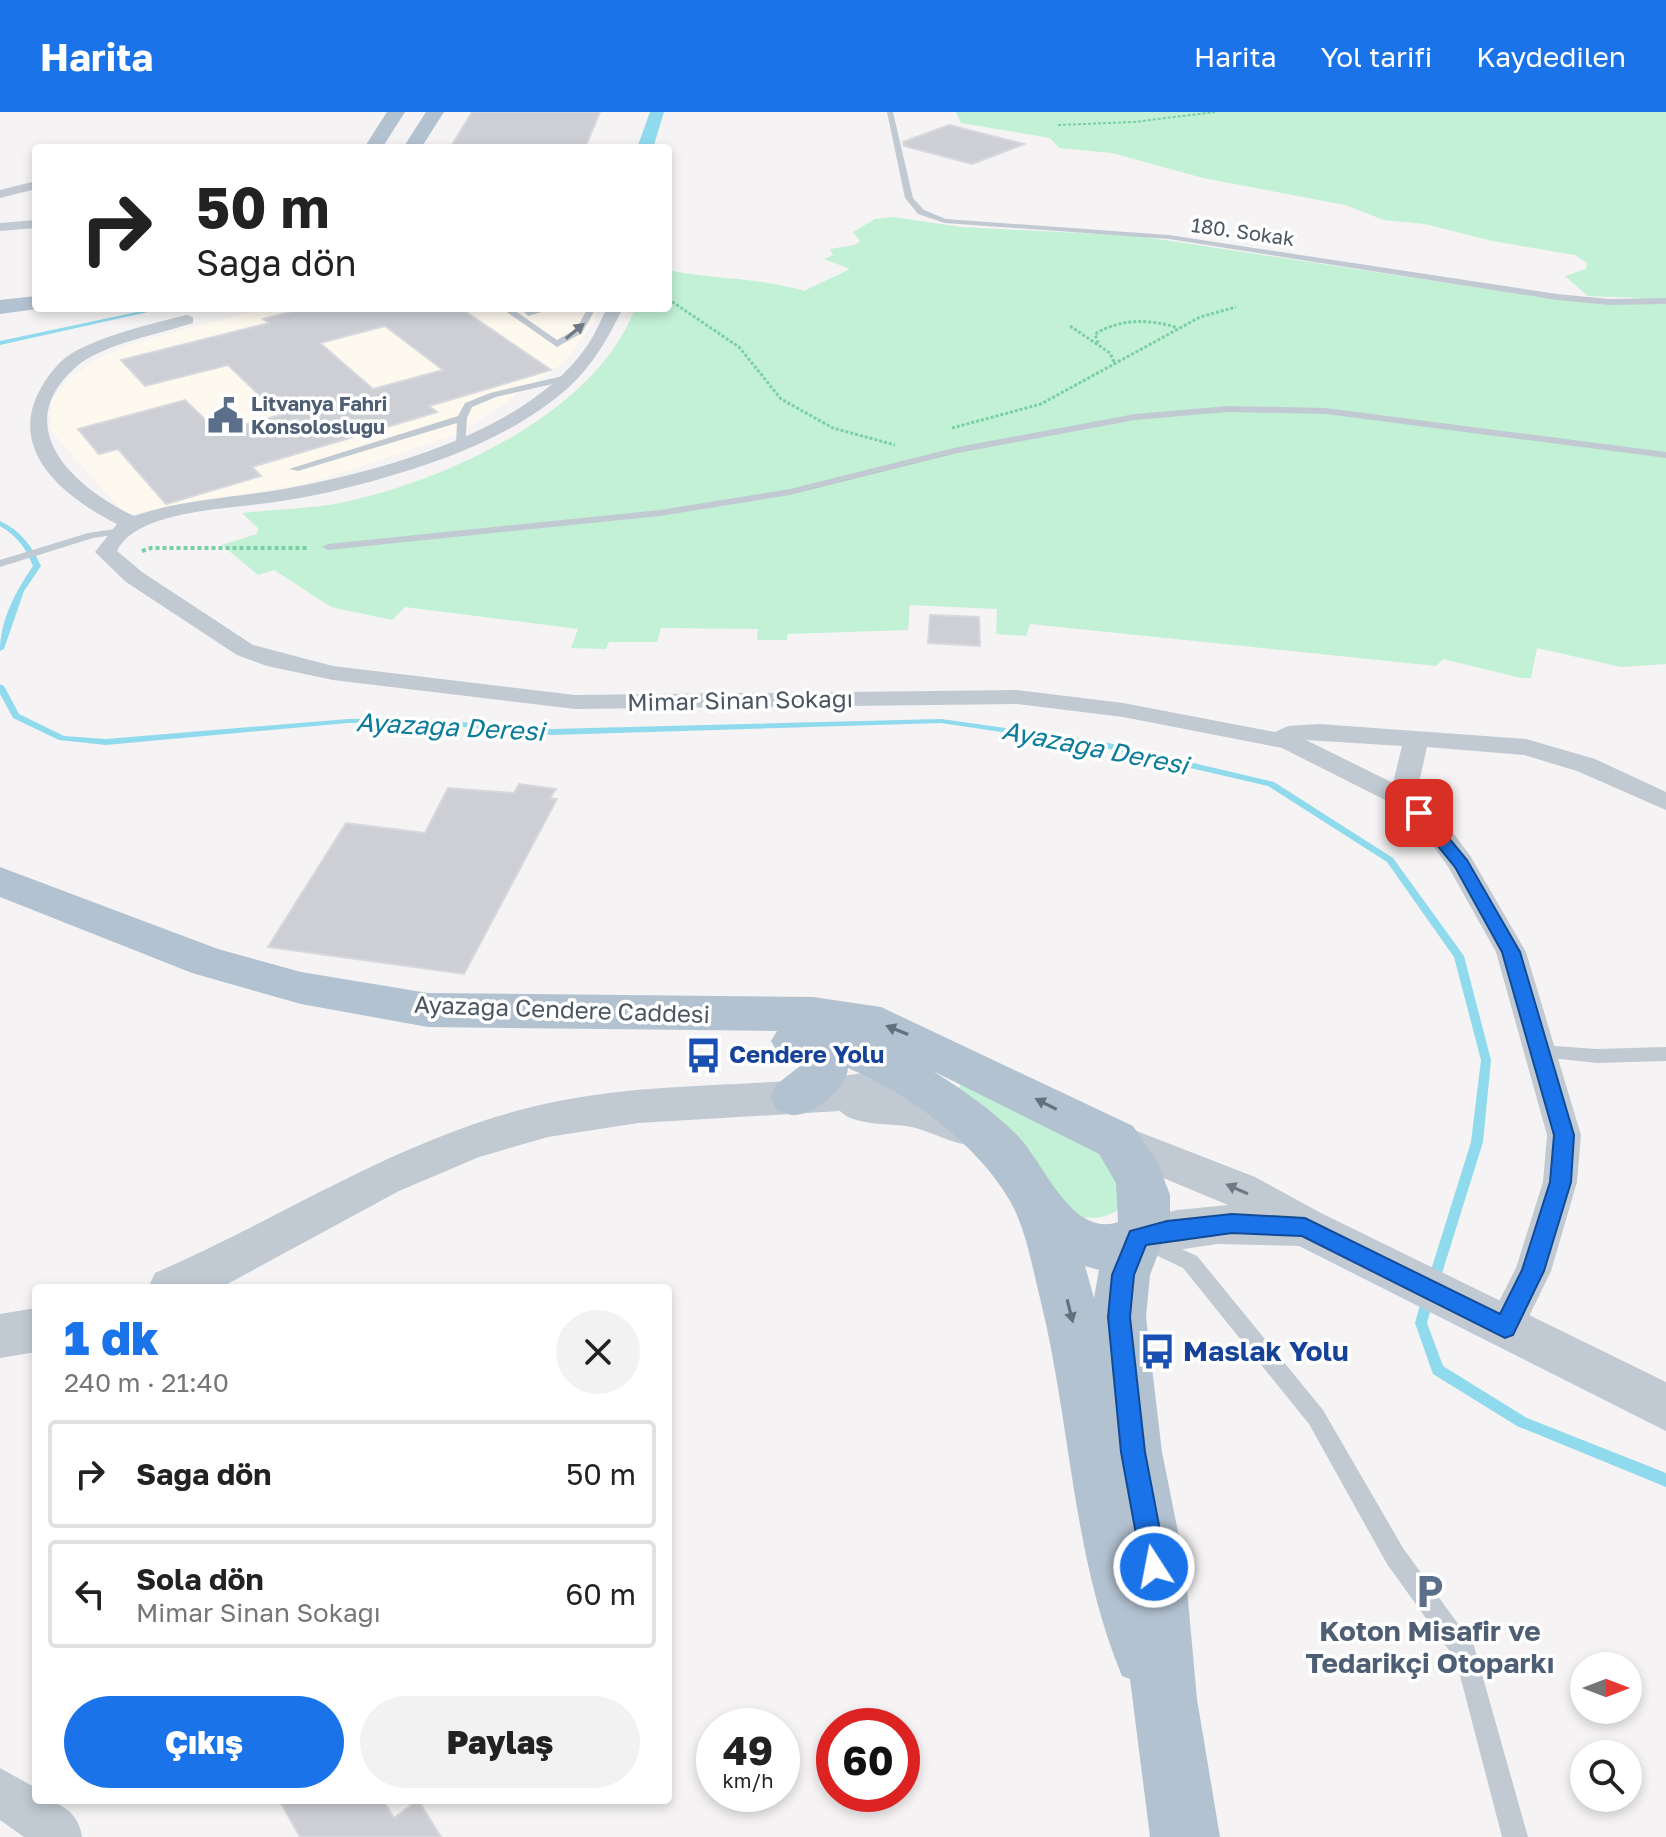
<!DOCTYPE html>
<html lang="tr">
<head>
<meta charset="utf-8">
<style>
  :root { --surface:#fff; --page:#f2f2f2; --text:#222; --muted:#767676; --line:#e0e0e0; --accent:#1a73e8 }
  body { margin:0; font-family:"Golos Text",sans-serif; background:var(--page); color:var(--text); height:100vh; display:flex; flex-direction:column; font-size:30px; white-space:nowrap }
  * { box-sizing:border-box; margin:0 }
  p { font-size:26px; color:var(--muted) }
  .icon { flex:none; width:44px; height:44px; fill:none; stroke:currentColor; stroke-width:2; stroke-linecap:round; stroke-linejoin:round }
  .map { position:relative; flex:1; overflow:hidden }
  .sheet { position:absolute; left:32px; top:1172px; width:640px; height:520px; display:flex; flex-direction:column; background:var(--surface); border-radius:8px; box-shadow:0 4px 12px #0003 }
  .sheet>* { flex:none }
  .top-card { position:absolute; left:32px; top:32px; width:640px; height:168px; border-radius:8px; box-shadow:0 4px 12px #0003; background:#fff; color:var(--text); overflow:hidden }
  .needle { width:52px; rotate:90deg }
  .fabs { position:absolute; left:1570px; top:1540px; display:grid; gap:16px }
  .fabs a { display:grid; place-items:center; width:72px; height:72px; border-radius:50%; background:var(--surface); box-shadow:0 4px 12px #0003; font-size:40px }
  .speed { position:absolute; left:696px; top:1596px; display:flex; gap:16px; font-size:40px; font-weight:700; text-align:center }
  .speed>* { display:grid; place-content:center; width:104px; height:104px; border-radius:50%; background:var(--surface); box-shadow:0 4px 12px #0003; line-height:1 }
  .speed small { font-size:20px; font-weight:400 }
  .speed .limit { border:12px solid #d22; background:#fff; color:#111 }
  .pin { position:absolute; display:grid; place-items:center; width:68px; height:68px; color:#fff; margin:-34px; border-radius:16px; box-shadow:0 4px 12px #0006 }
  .me { position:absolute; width:88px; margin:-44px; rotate:349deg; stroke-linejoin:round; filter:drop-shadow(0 0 6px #0008) }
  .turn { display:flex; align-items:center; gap:28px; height:168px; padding:0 32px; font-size:36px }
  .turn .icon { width:104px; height:104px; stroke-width:2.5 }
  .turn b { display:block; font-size:56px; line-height:68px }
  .round { display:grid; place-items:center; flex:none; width:84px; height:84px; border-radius:42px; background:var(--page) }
  .overview { display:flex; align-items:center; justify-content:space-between; height:136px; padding:0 32px }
  h1 { font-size:48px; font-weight:800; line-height:60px; color:var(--accent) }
  .primary-button { display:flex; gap:16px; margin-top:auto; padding:16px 32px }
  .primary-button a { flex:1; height:92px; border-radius:48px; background:var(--accent); color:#fff; font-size:32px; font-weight:800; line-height:92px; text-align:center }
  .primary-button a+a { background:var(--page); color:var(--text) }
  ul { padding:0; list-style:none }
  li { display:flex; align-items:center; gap:24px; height:108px; margin:0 16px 12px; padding:0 16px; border:4px solid var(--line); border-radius:8px }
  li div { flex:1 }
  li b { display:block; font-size:30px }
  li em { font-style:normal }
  header { display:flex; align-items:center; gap:48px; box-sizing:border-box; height:112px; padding:0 40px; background:var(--accent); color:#fff }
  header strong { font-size:38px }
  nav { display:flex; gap:44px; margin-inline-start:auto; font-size:28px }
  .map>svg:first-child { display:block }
</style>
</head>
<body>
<header>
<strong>Harita</strong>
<nav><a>Harita</a><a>Yol tarifi</a><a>Kaydedilen</a></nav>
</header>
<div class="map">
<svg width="1666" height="1725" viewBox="0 0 1666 1725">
  <rect width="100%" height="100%" fill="#f5f3f3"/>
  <polygon fill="#fdf9ef" points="266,196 597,196 595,208 565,250 458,322 308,371 126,403 51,319 51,289 70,266 97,247 137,230"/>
  <g fill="#c3f1d5">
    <path d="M956,0H1666V552L1621,555L1537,536L1531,566H1521L1443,547L1436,554L1030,512L1026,524L996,522L997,497L910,493L908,518L787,522V528H757L758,517L661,516L657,530H609L606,537L571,536L578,517L405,495L392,508L331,495L274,458L258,463L222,433L257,422L258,416L242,401C276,397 312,397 345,390C447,368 597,300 635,196H668V158C713,168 760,165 804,179L850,157L824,147L833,143L830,137L855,133L860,129L853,120L875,107L893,105L961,115L1138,124L1558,188L1645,192L1640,186L1588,184L1565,164L1586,157L1587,151L1575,143L1492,129L1425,112L1384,108L1345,93L1203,66L1112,41L1059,36L1050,26L961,11Z"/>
    <path d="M965,968L1005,983L1116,1052L1124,1095C1106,1105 1096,1109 1075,1103L955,980Z"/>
  </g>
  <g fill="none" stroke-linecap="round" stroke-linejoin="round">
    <g fill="#90daee" fill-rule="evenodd">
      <polygon points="156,196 166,196 0,233 0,229"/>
      <path d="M0,409C20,418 32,434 41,454L24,479L4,537L0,539C0,508 16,479 33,454C26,436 17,424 0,414Z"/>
      <polygon points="0,572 4,574 19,602 64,624 106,627 348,607 407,606 552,617 941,607 1100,629 1274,670 1393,746 1464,844 1491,948 1483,1030 1439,1171 1437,1175 1433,1176 1429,1175 1427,1171 1471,1030 1481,948 1454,845 1387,750 1268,674 1100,635 941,611 552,623 407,610 348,611 106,633 59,628 13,606 0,582"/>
      <polygon points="1428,1180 1432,1182 1434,1186 1427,1211 1443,1254 1527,1306 1666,1361 1666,1375 1517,1314 1433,1262 1415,1211 1422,1186 1424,1182"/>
    </g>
    <polygon fill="#90daee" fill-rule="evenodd" points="650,0 664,0 653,36 637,36"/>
  </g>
  <g fill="#cdcfd5" stroke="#d7d9de" stroke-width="2" fill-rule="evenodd">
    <polygon points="472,0 600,0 585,36 450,36"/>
    <polygon points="949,13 1024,32 972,52 904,34 903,30"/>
    <path d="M306,196H460L551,258L429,294L437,300L252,355L261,364L166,392L118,337L99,342L78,317L185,288L218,320L280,303L228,253L145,274L121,248L269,211L263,207ZM385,214L443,258L373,277L320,231Z"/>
    <polygon points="930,503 979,505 980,534 928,531"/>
    <polygon points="519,672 556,677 550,686 557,687 464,862 268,835 346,711 425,721 448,676 514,681"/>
    <polygon points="279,1688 383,1688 394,1706 418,1688 441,1725 300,1725"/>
  </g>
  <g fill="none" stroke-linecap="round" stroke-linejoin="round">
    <polyline stroke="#7ad0a6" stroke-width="2" stroke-dasharray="3 2" stroke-linecap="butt" points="1058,13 1134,10 1215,0"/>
    <g stroke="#7ad0a6" stroke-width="3" stroke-dasharray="3 2" stroke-linecap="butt">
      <polyline points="668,187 739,235 781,287 833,316 895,333"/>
      <polyline points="1070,214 1110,241 1115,252"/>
      <path d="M1098,231L1095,222C1121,206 1150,207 1178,216"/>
      <polyline points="952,316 1041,292 1200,205 1236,195"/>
    </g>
    <polyline stroke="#7ad0a6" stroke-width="4" stroke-dasharray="4 3" stroke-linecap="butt" points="142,439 151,436 308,436"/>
    <g fill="#c1cad2" fill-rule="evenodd">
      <polygon points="887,0 893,0 913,86 924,98 946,107 1169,123 1557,182 1609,187 1666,186 1666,192 1609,193 1557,188 1169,127 945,111 918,102 905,86"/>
      <polygon points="501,196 511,196 557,228 576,217 588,196 596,196 582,221 557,235"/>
      <polygon points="521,196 555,196 528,204"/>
      <polygon points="567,263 570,264 570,268 496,285 472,295 467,306 465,333 456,331 457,311 298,359 289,357 458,304 465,291 490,281"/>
      <polygon points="1228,294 1326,296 1666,340 1666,346 1326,302 1228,300 1135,308 958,341 790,383 660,404 328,438 322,435 328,432 660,398 790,377 958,335 1135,302"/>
      <polygon points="122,416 126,417 126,421 93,426 0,455 0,448 88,421"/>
      <polygon points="1541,933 1597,937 1666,935 1666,949 1597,951 1541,945 1535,944 1533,939 1535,934"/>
      <polygon points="1150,1123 1197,1144 1323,1298 1403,1436 1474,1534 1528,1725 1502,1725 1456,1548 1387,1452 1309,1312 1183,1156 1143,1137 1140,1131 1143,1125"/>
    </g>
    <g fill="#c1cad2" fill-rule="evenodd">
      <polygon points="36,69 36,77 0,86 0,78"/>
      <polygon points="36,108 36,116 0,119 0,111"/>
      <path d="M607,196H623C608,226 593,253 568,276C517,321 448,348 383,366C349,376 315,384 281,389C239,397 137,396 117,439L142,460L253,533L333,554L575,583L1017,578L1123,591L1275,620L1288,614L1319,612L1526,627L1595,647L1666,680V698L1577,659L1524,643L1427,635L1416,684L1445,710L1471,745L1526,840L1581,1023L1577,1070L1551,1159L1518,1227L1505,1232L1492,1227L1486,1215L1516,1156L1543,1070L1547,1023L1496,840L1449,756L1425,722L1393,692L1282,636L1123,605L1017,592L575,597L333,568L267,554L237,543L126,470L99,444L95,440L117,412C71,389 11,345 36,286C42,272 53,256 65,246C91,226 154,211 187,203L193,205V211C160,222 102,232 76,255C7,316 76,377 134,404C183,387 234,386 284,377C381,359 528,320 587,234C595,222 601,208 607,196ZM1306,628L1402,634L1393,671Z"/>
      <path d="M0,1656L36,1676V1688C59,1688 79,1700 82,1725H24L0,1708Z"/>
    </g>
    <g fill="#c1cad2" fill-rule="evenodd">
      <path d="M910,952L924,957L930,968L924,979L915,983L989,1007L995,1019L989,1031C963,1040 938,1021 912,1015C892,1011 853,1014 840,999L638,1011L548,1025L479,1045L399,1079L220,1176H148L155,1161C287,1104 405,1022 549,991C668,965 791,980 910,952Z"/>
      <polygon points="1116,1011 1255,1065 1321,1101 1666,1270 1666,1319 1299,1134 1217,1132 1138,1144 1122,1139 1115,1125 1122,1111 1177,1098 1228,1093 1101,1040 1095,1028 1101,1016"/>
      <polygon points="36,1196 36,1240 0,1246 0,1202"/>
    </g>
    <g fill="#b3c2d1" fill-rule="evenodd">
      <polygon points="387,0 405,0 382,36 364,36"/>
      <polygon points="426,0 444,0 421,36 403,36"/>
      <polygon points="36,184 36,196 44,196 0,202 0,188"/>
      <path d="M0,755L218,837L301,860L428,881L813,885L881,895L1133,1014L1158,1051L1170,1083V1110L1150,1163L1146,1205L1162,1340L1185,1455L1197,1587L1220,1725H1150L1130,1567L1122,1564C1072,1444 1071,1311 1040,1186C1032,1154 1026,1117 1010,1089C978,1032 907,981 848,956C847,976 816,1001 796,1003C790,1004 783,1000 777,998L770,985L777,972L800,954L778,941L771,929L777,919L428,915L301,892L192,861L0,785ZM933,959L1099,1042L1116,1071L1118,1110C1071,1126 1044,1050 1017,1023C992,998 963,978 933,959ZM1085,1154L1099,1158L1094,1186Z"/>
    </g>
  </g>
  <defs><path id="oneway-solid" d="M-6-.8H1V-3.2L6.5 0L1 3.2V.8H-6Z" transform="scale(2)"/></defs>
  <g fill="#6e7983">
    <use href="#oneway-solid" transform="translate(575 219) rotate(-40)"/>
    <use href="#oneway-solid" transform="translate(1237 1077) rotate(-156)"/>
  </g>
  <g fill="#64717d">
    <use href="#oneway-solid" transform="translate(897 918) rotate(-158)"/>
    <use href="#oneway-solid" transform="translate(1046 992) rotate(-153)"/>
    <use href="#oneway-solid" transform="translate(1070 1199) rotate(76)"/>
  </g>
  <polygon fill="#1a73e8" stroke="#114b97" stroke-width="2" points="1419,696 1425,697 1467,748 1520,840 1574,1023 1571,1070 1544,1159 1513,1223 1505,1226 1302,1124 1232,1121 1146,1133 1134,1163 1130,1205 1145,1340 1167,1455 1164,1464 1154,1468 1145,1464 1142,1455 1121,1340 1108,1205 1112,1163 1130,1119 1167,1109 1232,1102 1305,1106 1500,1202 1522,1158 1550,1070 1554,1023 1502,840 1455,755 1411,701"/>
  <defs>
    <symbol id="civic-bare" viewBox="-9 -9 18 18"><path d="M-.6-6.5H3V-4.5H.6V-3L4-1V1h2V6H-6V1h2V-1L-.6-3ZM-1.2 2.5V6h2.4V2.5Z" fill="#5c6f8a" stroke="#fff" stroke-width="2.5" paint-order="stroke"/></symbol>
    <symbol id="bus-bare" viewBox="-9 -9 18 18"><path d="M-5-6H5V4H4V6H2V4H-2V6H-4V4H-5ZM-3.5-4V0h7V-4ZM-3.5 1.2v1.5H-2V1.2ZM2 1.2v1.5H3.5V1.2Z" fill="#1a4fb4" stroke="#fff" stroke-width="2.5" paint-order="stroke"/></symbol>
    <symbol id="parking-bare" viewBox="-9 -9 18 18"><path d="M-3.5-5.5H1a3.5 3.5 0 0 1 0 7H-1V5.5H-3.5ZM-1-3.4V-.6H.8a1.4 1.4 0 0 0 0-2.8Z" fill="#5c6f8a" stroke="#fff" stroke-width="2.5" paint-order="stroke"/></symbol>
  </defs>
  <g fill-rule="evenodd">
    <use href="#civic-bare" x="200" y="278" width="51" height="51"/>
    <use href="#bus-bare" x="678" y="918" width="51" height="51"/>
    <use href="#bus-bare" x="1132" y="1214" width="51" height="51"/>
    <use href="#parking-bare" x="1404" y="1454" width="51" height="51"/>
  </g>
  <g text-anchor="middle" stroke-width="7" stroke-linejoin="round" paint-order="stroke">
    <g font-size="20" fill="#4a5661" stroke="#fff">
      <text transform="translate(1243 120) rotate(8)" y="7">180. Sokak</text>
    </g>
    <g font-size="20" font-weight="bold" fill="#4e5e75" stroke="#fff" text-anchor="start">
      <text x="251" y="299">Litvanya Fahri<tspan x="251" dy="23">Konsolosluğu</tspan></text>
    </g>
    <g font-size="24" fill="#4a5661" stroke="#fff">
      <text transform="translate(740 589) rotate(-1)" y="8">Mimar Sinan Sokağı</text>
      <text transform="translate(562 898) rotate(2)" y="8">Ayazağa Cendere Caddesi</text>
    </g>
    <g font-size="24" font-weight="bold" fill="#164399" stroke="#fff" text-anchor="start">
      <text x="729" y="951">Cendere Yolu</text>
    </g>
    <g font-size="26" font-style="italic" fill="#0c7c9b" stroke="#fff">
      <text transform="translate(450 615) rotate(3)" y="9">Ayazağa Deresi</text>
      <text transform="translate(1095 636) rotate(11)" y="9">Ayazağa Deresi</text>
    </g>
    <g font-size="28" font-weight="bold" fill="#164399" stroke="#fff" text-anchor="start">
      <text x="1183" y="1249">Maslak Yolu</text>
    </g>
    <g font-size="28" font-weight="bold" fill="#4e5e75" stroke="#fff">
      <text x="1430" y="1529">Koton Misafir ve<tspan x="1430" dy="32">Tedarikçi Otoparkı</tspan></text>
    </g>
  </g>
</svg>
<div class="fabs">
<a><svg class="needle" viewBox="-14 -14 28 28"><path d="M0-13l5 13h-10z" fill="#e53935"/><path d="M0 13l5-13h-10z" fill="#767676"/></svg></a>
<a><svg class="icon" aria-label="search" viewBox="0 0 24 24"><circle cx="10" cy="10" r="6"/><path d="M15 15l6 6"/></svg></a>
</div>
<div class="speed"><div>49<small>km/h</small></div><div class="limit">60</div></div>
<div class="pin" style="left:1419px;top:701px;background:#d93025"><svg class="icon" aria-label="arrive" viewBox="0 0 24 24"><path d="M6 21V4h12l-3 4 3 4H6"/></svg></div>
<svg class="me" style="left:1154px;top:1455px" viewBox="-20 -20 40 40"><circle r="17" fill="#1a73e8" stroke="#fff" stroke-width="3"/><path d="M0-11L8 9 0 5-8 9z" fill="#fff"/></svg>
<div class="top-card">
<div class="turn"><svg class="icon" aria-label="right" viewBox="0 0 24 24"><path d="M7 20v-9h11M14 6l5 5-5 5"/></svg><div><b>50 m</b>Sağa dön</div></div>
</div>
<section class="sheet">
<div class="overview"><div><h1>1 dk</h1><p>240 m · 21:40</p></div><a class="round"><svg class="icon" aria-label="close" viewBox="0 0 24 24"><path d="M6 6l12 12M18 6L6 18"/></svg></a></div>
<ul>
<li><svg class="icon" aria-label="right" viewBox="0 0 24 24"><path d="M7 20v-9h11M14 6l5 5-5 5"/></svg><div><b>Sağa dön</b></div><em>50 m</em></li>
<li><svg class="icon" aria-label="left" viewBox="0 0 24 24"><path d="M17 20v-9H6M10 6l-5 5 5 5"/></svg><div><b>Sola dön</b><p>Mimar Sinan Sokağı</p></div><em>60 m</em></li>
</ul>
<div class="primary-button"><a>Çıkış</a><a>Paylaş</a></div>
</section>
</div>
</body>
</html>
